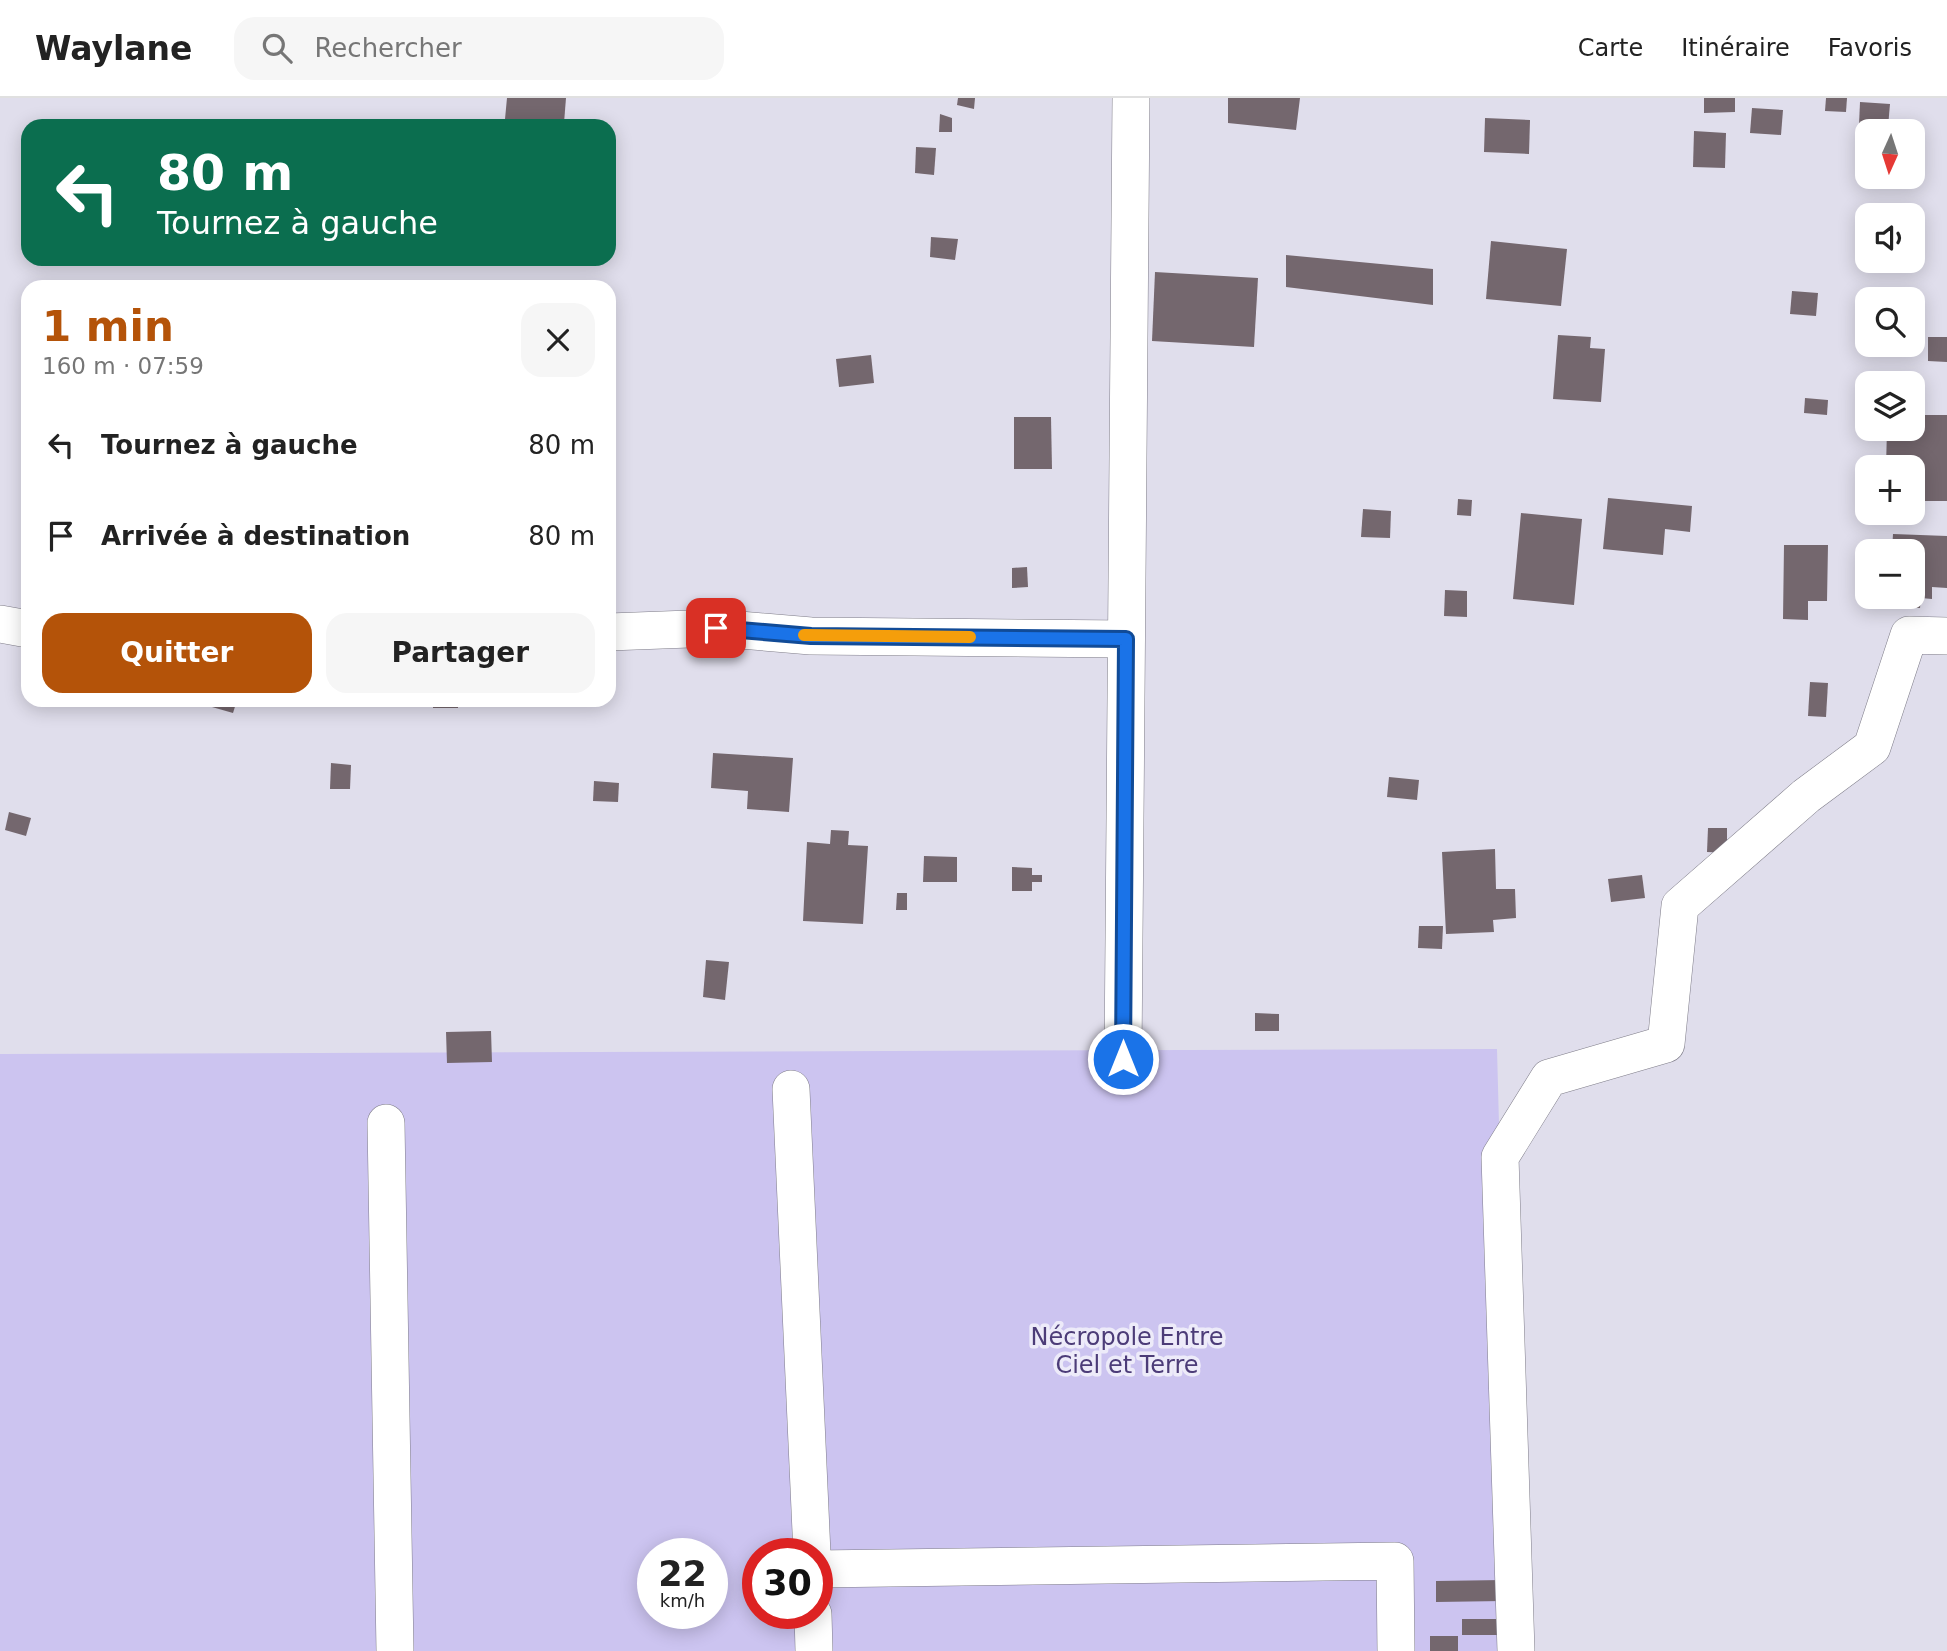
<!DOCTYPE html>
<html lang="fr">
<head>
<meta charset="utf-8">
<style>
  :root { --surface:#fff; --page:#f6f6f6; --text:#222; --muted:#767676; --line:#e0e0e0; --accent:#b45309 }
  body { margin:0; font-family:"DejaVu Sans",sans-serif; background:var(--page); color:var(--text); height:100vh; display:flex; flex-direction:column; font-size:26px; white-space:nowrap }
  * { box-sizing:border-box; margin:0 }
  p { font-size:23px; color:var(--muted) }
  .icon { flex:none; width:38px; height:38px; fill:none; stroke:currentColor; stroke-width:2; stroke-linecap:round; stroke-linejoin:round }
  .map { position:relative; flex:1; overflow:hidden }
  .panel { position:absolute; left:21px; top:182px; width:595px; height:427px; display:flex; flex-direction:column; background:var(--surface); border-radius:21px; box-shadow:0 4px 18px #0003 }
  .panel>* { flex:none }
  .hud { position:absolute; left:21px; top:21px; width:595px; height:147px; border-radius:21px; box-shadow:0 4px 18px #0003; background:#0b6e4f; color:#fff; overflow:hidden }
  .needle { width:46px; rotate:183deg }
  .fabs { position:absolute; left:1855px; top:21px; display:grid; gap:14px }
  .fabs a { display:grid; place-items:center; width:70px; height:70px; border-radius:14px; background:var(--surface); box-shadow:0 4px 18px #0003; font-size:35px }
  .speed { position:absolute; left:637px; top:1440px; display:flex; gap:14px; font-size:35px; font-weight:700; text-align:center }
  .speed>* { display:grid; place-content:center; width:91px; height:91px; border-radius:50%; background:var(--surface); box-shadow:0 4px 18px #0003; line-height:1 }
  .speed small { font-size:18px; font-weight:400 }
  .speed .limit { border:10px solid #d22; background:#fff; color:#111 }
  .pin { position:absolute; display:grid; place-items:center; width:60px; height:60px; color:#fff; margin:-30px; border-radius:14px; box-shadow:0 4px 10px #0006 }
  .me { position:absolute; width:77px; margin:-38px; rotate:0deg; stroke-linejoin:round; filter:drop-shadow(0 0 5px #0008) }
  .turn { display:flex; align-items:center; gap:24px; height:147px; padding:0 21px; font-size:32px }
  .turn .icon { width:91px; height:91px; stroke-width:2.5 }
  .turn b { display:block; font-size:49px; line-height:60px }
  .round { display:grid; place-items:center; flex:none; width:74px; height:74px; border-radius:21px; background:var(--page) }
  .summary { display:flex; align-items:center; justify-content:space-between; height:119px; padding:0 21px }
  h1 { font-size:42px; font-weight:700; line-height:52px; color:var(--accent) }
  .primary-button { display:flex; gap:14px; margin-top:auto; padding:14px 21px }
  .primary-button a { flex:1; height:80px; border-radius:21px; background:var(--accent); color:#fff; font-size:28px; font-weight:700; line-height:80px; text-align:center }
  .primary-button a+a { background:var(--page); color:var(--text) }
  ul { padding:0; list-style:none }
  li { display:flex; align-items:center; gap:21px; height:91px; padding:0 21px }
  li div { flex:1 }
  li b { display:block; font-size:26px }
  li em { font-style:normal }
  header { display:flex; align-items:center; gap:42px; box-sizing:border-box; height:98px; padding:0 35px; background:var(--surface); border-bottom:2px solid var(--line) }
  header strong { font-size:33px }
  nav { display:flex; gap:38px; margin-inline-start:auto; font-size:24px }
  .search { width:490px; height:63px; background:var(--page); display:flex; align-items:center; gap:18px; box-sizing:border-box; padding:0 24px; border-radius:21px; color:var(--muted); font-size:26px }
  .map>svg:first-child { display:block }
</style>
</head>
<body>
<header>
<strong>Waylane</strong>
<div class="search"><svg class="icon" aria-label="search" viewBox="0 0 24 24"><circle cx="10" cy="10" r="6"/><path d="M15 15l6 6"/></svg>Rechercher</div>
<nav><a>Carte</a><a>Itinéraire</a><a>Favoris</a></nav>
</header>
<div class="map">
<svg width="1947" height="1553" viewBox="0 0 1947 1553">
  <rect width="100%" height="100%" fill="#e0deec"/>
  <path fill="#ccc4f0" fill-rule="evenodd" d="M1497,951L1513,1553H0V956ZM653,1456H712V1516H653ZM758,1456H817V1516H758Z"/>
  <g fill="#74676e">
    <polygon points="507,0 566,0 564,25 505,21"/>
    <polygon points="958,0 975,0 974,11 957,7"/>
    <polygon points="1228,0 1300,0 1296,32 1228,25"/>
    <polygon points="1704,0 1735,0 1735,14 1704,15"/>
    <polygon points="1826,0 1847,0 1846,14 1825,13"/>
    <polygon points="1860,4 1890,6 1888,29 1859,27"/>
    <polygon points="1752,10 1783,12 1781,37 1750,35"/>
    <polygon points="940,16 952,20 952,34 939,34"/>
    <polygon points="1485,20 1530,22 1529,56 1484,54"/>
    <polygon points="1694,33 1726,35 1725,70 1693,69"/>
    <polygon points="916,49 936,50 934,77 915,75"/>
    <polygon points="931,139 958,141 955,162 930,159"/>
    <polygon points="1491,143 1567,151 1561,208 1486,201"/>
    <polygon points="1286,157 1433,171 1433,207 1286,189"/>
    <polygon points="1155,174 1258,180 1254,249 1152,243"/>
    <polygon points="1792,193 1818,195 1816,218 1790,216"/>
    <polygon points="1558,237 1591,239 1590,250 1605,251 1601,304 1553,301"/>
    <polygon points="1928,239 1947,239 1947,264 1928,263"/>
    <polygon points="871,257 874,285 839,289 836,261"/>
    <polygon points="1805,300 1828,302 1827,317 1804,315"/>
    <polygon points="1913,317 1947,317 1947,403 1920,403 1920,385 1913,385 1913,369 1886,369 1887,331 1913,331"/>
    <polygon points="1014,319 1051,319 1052,371 1014,371"/>
    <polygon points="1608,400 1692,408 1690,434 1665,431 1663,457 1603,451"/>
    <polygon points="1458,401 1472,402 1471,418 1457,417"/>
    <polygon points="1363,411 1391,413 1390,440 1361,439"/>
    <polygon points="1521,415 1582,421 1574,507 1513,501"/>
    <polygon points="1893,436 1947,438 1947,490 1932,489 1932,501 1921,500 1920,510 1890,509 1890,499 1913,499 1913,453 1892,453"/>
    <polygon points="1784,447 1828,447 1827,503 1808,503 1808,522 1783,521"/>
    <polygon points="1027,469 1028,489 1012,490 1012,470"/>
    <polygon points="1445,492 1467,493 1467,519 1444,518"/>
    <polygon points="1810,584 1828,585 1826,619 1808,618"/>
    <polygon points="213,602 237,602 233,615 212,609"/>
    <rect x="433" y="602" width="25" height="8"/>
    <polygon points="713,655 793,660 789,714 747,711 748,693 711,690"/>
    <polygon points="331,665 351,667 350,691 330,691"/>
    <polygon points="1389,679 1419,682 1417,702 1387,699"/>
    <polygon points="594,683 619,685 618,704 593,703"/>
    <polygon points="9,714 31,720 26,738 5,732"/>
    <polygon points="1708,730 1727,730 1727,755 1707,754"/>
    <polygon points="831,732 849,733 848,747 868,748 863,826 803,823 807,744 830,746"/>
    <polygon points="1495,751 1496,791 1515,791 1516,820 1493,822 1494,834 1446,836 1442,754"/>
    <polygon points="924,758 957,759 957,784 923,784"/>
    <polygon points="1012,769 1032,770 1032,777 1042,777 1042,784 1032,784 1032,793 1012,793"/>
    <polygon points="1642,777 1645,800 1611,804 1608,781"/>
    <polygon points="897,795 907,795 907,812 896,812"/>
    <polygon points="1419,828 1443,828 1442,851 1418,850"/>
    <polygon points="706,862 729,864 725,902 703,899"/>
    <polygon points="1255,915 1279,916 1279,933 1255,933"/>
    <polygon points="491,933 492,964 447,965 446,934"/>
    <polygon points="1503,1482 1503,1503 1436,1504 1436,1483"/>
    <polygon points="1462,1521 1498,1521 1499,1537 1462,1537"/>
    <rect x="1430" y="1538" width="28" height="15"/>
  </g>
  <g fill="none" stroke-linecap="round" stroke-linejoin="round">
    <defs>
      <g id="street">
        <polyline points="0,526 28,531"/>
        <polyline points="609,534 716,530 811,538 1126,541"/>
        <polyline points="1123,961 1131,0"/>
        <polyline points="791,991 812,1456"/>
        <polyline points="386,1025 395,1553"/>
        <polyline points="817,1471 1395,1463 1396,1553"/>
        <polyline points="813,1516 814,1553"/>
        <polyline points="1516,1553 1500,1059 1549,980 1666,946 1680,808 1806,698 1872,649 1909,537 1947,538"/>
      </g>
    </defs>
    <use href="#street" stroke="#7f7d89" stroke-width="38"/>
    <use href="#street" stroke="#fff" stroke-width="37"/>
  </g>
  <g fill="none" stroke-linecap="round" stroke-linejoin="round">
    <defs>
      <polyline id="route" points="716,530 811,538 1126,541 1123,961"/>
    </defs>
    <use href="#route" stroke="#114b97" stroke-width="18"/>
    <use href="#route" stroke="#1a73e8" stroke-width="12"/>
    <polyline stroke="#f59e0b" stroke-width="12" points="804,537 970,539"/>
  </g>
  <g text-anchor="middle" stroke-width="7" stroke-linejoin="round" paint-order="stroke">
    <g font-size="24" fill="#4c3c78" stroke="#edebf9">
      <text x="1127" y="1247">Nécropole Entre<tspan x="1127" dy="28">Ciel et Terre</tspan></text>
    </g>
  </g>
</svg>
<div class="fabs">
<a><svg class="needle" viewBox="-14 -14 28 28"><path d="M0-13l5 13h-10z" fill="#e53935"/><path d="M0 13l5-13h-10z" fill="#767676"/></svg></a>
<a><svg class="icon" aria-label="sound" viewBox="0 0 24 24"><path d="M4 9h4l5-4v14l-5-4H4zM17 9q2 3 0 6"/></svg></a>
<a><svg class="icon" aria-label="search" viewBox="0 0 24 24"><circle cx="10" cy="10" r="6"/><path d="M15 15l6 6"/></svg></a>
<a><svg class="icon" aria-label="layers" viewBox="0 0 24 24"><path d="M12 4l9 5-9 5-9-5zM3 14l9 5 9-5"/></svg></a>
<a>+</a>
<a>−</a>
</div>
<div class="speed"><div>22<small>km/h</small></div><div class="limit">30</div></div>
<div class="pin" style="left:716px;top:530px;background:#d93025"><svg class="icon" aria-label="arrive" viewBox="0 0 24 24"><path d="M6 21V4h12l-3 4 3 4H6"/></svg></div>
<svg class="me" style="left:1123px;top:961px" viewBox="-20 -20 40 40"><circle r="17" fill="#1a73e8" stroke="#fff" stroke-width="3"/><path d="M0-11L8 9 0 5-8 9z" fill="#fff"/></svg>
<div class="hud">
<div class="turn"><svg class="icon" aria-label="left" viewBox="0 0 24 24"><path d="M17 20v-9H6M10 6l-5 5 5 5"/></svg><div><b>80 m</b>Tournez à gauche</div></div>
</div>
<section class="panel">
<div class="summary"><div><h1>1 min</h1><p>160 m · 07:59</p></div><a class="round"><svg class="icon" aria-label="close" viewBox="0 0 24 24"><path d="M6 6l12 12M18 6L6 18"/></svg></a></div>
<ul>
<li><svg class="icon" aria-label="left" viewBox="0 0 24 24"><path d="M17 20v-9H6M10 6l-5 5 5 5"/></svg><div><b>Tournez à gauche</b></div><em>80 m</em></li>
<li><svg class="icon" aria-label="arrive" viewBox="0 0 24 24"><path d="M6 21V4h12l-3 4 3 4H6"/></svg><div><b>Arrivée à destination</b></div><em>80 m</em></li>
</ul>
<div class="primary-button"><a>Quitter</a><a>Partager</a></div>
</section>
</div>
</body>
</html>
